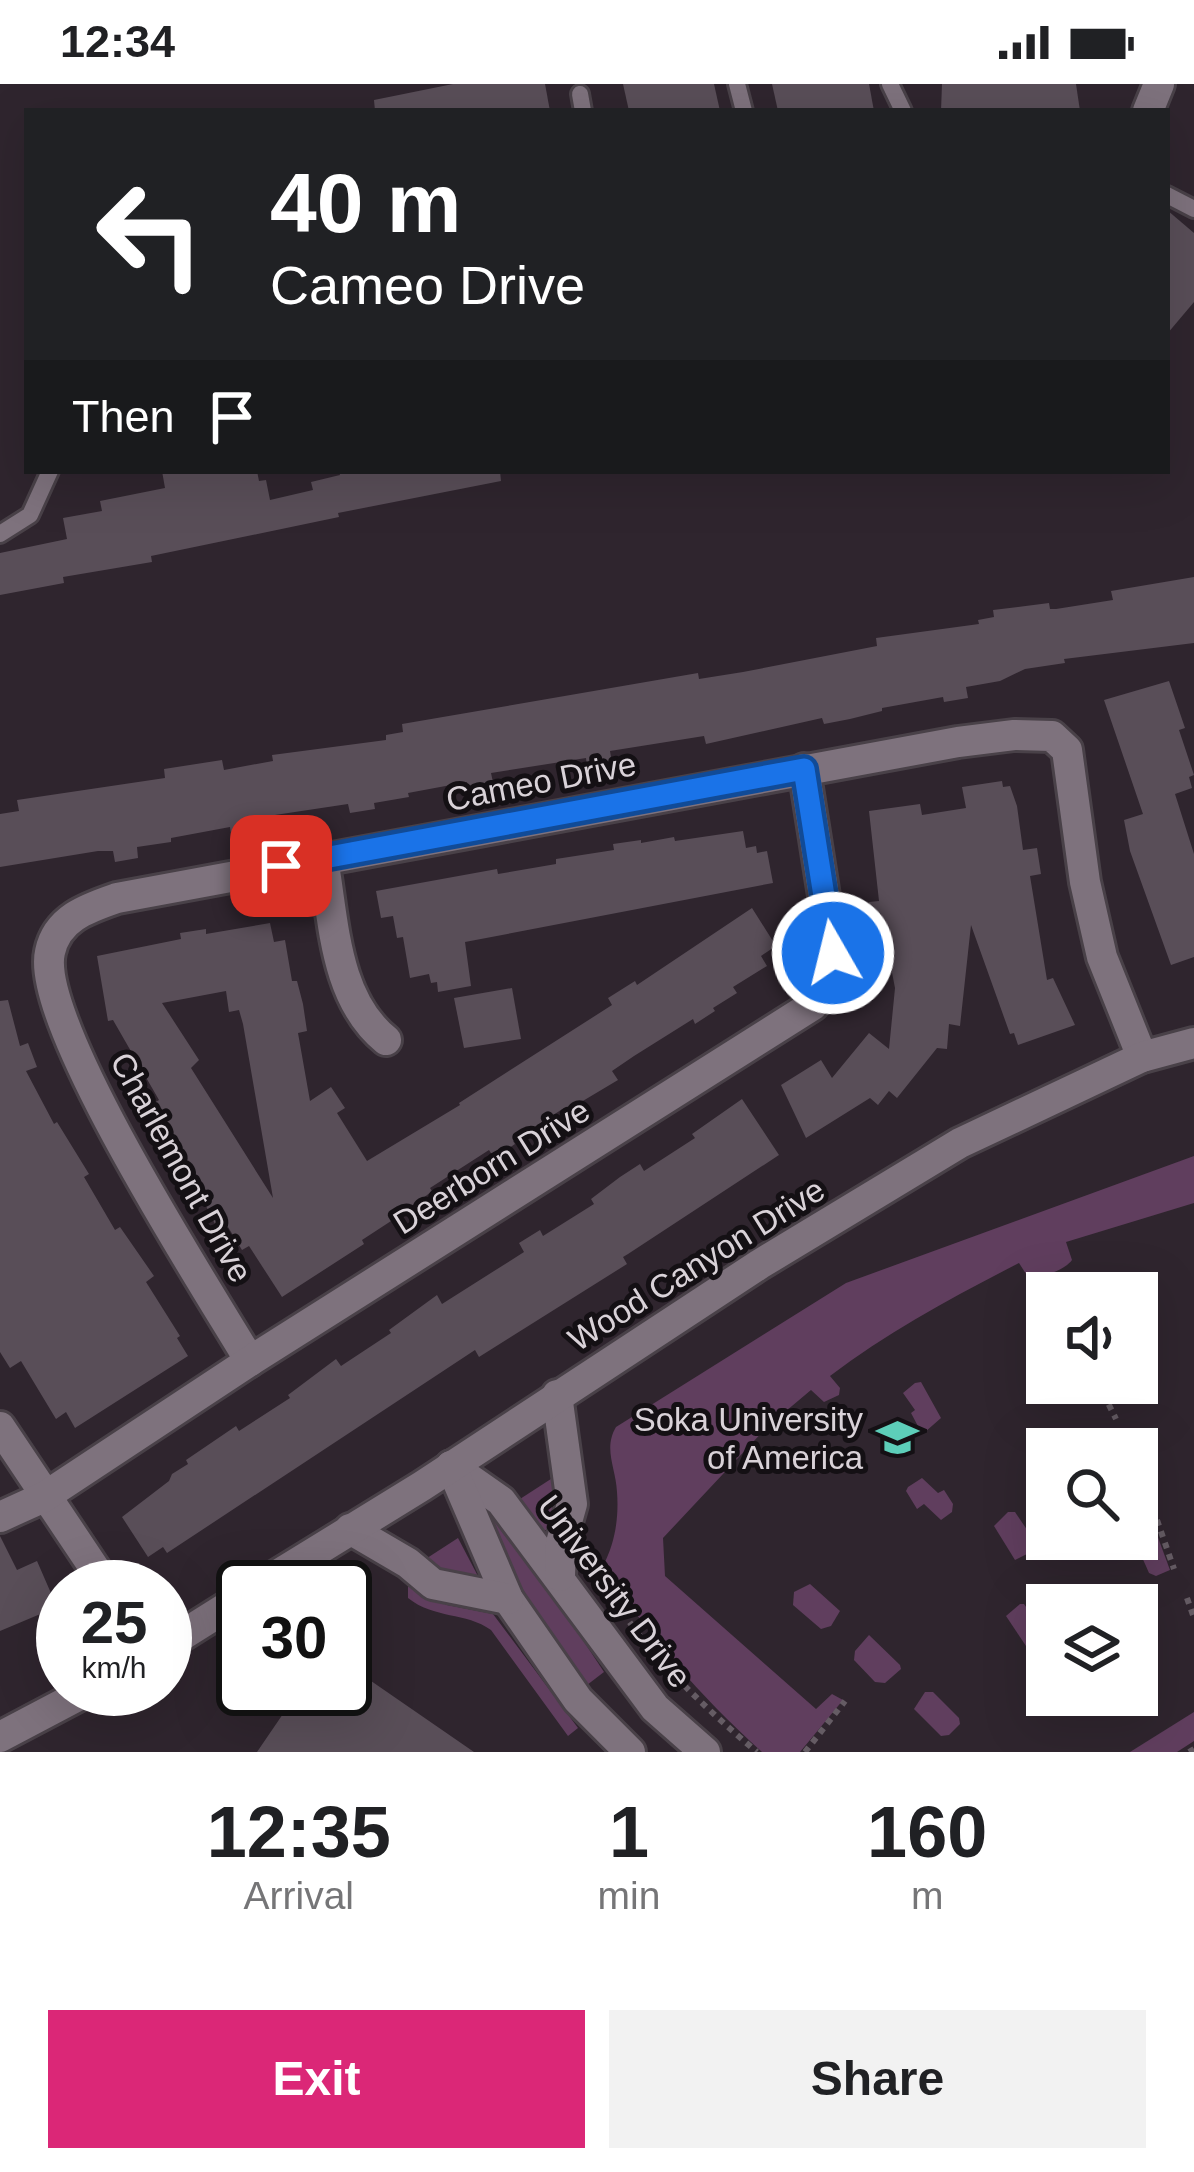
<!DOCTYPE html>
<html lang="en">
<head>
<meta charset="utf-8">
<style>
  :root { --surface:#fff; --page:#f2f2f2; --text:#202124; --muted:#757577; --accent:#db2777 }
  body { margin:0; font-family:Helvetica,sans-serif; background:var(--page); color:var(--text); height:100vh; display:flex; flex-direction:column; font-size:45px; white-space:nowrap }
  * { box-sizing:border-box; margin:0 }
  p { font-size:39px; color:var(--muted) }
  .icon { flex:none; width:66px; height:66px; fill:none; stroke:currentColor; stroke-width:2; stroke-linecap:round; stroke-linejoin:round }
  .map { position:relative; height:1668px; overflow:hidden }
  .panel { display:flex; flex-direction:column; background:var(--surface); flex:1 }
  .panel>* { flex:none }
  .banner { position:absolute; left:24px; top:24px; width:1146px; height:366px; border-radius:0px; box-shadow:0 12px 48px #0002; background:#202124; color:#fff; overflow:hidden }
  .buttons { position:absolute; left:1026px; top:1188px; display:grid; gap:24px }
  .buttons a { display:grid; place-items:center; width:132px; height:132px; border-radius:0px; background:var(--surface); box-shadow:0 12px 48px #0002; font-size:60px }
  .speed { position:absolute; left:36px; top:1476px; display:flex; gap:24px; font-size:60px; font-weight:700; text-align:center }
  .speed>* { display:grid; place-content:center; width:156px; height:156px; border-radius:50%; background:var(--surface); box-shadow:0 12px 48px #0002; line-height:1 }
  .speed small { font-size:30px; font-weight:400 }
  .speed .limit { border:6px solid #111; border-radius:18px; background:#fff; color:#111 }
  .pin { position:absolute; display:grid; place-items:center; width:102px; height:102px; color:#fff; margin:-51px; border-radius:24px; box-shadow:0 6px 18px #0006 }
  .me { position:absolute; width:132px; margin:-66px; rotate:352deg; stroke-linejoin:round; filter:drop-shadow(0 0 9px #0008) }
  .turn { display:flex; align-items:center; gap:42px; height:252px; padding:0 48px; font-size:54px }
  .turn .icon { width:156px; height:156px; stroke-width:2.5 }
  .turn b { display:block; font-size:84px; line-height:102px }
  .then { display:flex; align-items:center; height:114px; padding:0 48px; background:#0003; gap:24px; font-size:45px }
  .eta { display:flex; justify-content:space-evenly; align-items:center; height:204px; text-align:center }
  .eta b { font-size:72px; font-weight:700; line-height:84px }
  .action { display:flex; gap:24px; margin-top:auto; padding:24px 48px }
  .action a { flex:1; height:138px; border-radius:0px; background:var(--accent); color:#fff; font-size:48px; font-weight:700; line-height:138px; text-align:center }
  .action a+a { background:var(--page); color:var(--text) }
  .status { display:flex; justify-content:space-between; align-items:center; height:84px; padding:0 60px; background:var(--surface); direction:ltr }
  .status svg { height:33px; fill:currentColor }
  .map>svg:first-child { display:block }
</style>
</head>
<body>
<div class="status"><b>12:34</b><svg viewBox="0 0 49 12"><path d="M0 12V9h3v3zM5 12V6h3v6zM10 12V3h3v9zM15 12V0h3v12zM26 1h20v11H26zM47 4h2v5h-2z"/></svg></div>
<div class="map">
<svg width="1194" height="1668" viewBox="0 0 1194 1668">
  <rect width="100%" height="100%" fill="#2f252e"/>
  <g fill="#603e5e">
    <path d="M1194,1072V1119L1066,1158L1072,1176C1065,1186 1040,1195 1028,1193L1019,1179C953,1213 889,1247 830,1292L840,1304L839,1311L824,1318L811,1306L767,1343L663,1454L665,1492L816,1625L832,1610L843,1616L800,1668H762C697,1609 652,1556 603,1482C615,1459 619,1434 617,1408C616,1384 603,1365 616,1343L846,1199Z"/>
    <polygon points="921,1298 941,1334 925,1348 920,1346 911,1329 915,1326 903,1309 915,1299"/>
    <polygon points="554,1393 551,1440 547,1446 539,1446 520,1415"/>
    <polygon points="922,1394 938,1409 944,1406 953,1420 952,1428 941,1436 924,1420 917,1425 906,1407 908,1403"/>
    <polygon points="1008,1428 1015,1428 1036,1459 1035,1466 1015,1476 994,1442"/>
    <polygon points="490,1434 496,1434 517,1456 604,1588 587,1601 503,1481 487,1436"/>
    <polygon points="1153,1440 1170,1486 1156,1492 1149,1489 1134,1455 1137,1447"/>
    <polygon points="458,1454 480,1496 449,1491 421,1478"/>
    <polygon points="810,1500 840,1527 831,1542 821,1545 793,1521 794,1508"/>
    <path d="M408,1502L447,1521L493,1530L578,1644L568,1652L491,1546C466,1528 434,1535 408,1514Z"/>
    <polygon points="1020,1520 1024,1520 1047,1553 1047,1561 1038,1568 1030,1568 1006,1532"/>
    <polygon points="869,1551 900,1581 901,1585 885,1599 875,1598 854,1576 855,1567"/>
    <polygon points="925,1608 933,1608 959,1634 960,1640 949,1651 941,1652 914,1625"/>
    <polygon points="1194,1628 1194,1657 1177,1668 1130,1668"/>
  </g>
  <g fill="#594e58" fill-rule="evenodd">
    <polygon points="453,0 545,0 550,27 375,27 374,16"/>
    <polygon points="623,0 714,0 720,27 629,27"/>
    <polygon points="772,0 869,0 874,27 778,27"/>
    <polygon points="942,0 1076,0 1080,27 941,27"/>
    <polygon points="1167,126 1194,149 1194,218 1167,250"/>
    <polygon points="162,387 257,387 259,397 266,396 270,416 313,406 311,398 340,391 339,387 500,387 501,397 338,429 339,433 151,472 152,478 63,493 64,499 0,511 0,469 67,455 63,434 102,427 100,417 165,404"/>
    <polygon points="1194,493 1194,559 1064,575 1065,579 1025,585 1000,597 966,603 968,614 944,618 943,613 882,624 882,627 850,635 824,640 822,634 706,660 704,652 610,667 612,679 587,683 586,674 491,689 494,703 469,707 467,698 408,709 409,713 374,719 375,725 350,729 348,720 255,734 257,746 231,750 230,743 171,754 171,758 137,763 138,774 115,778 113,767 98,767 0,783 0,730 19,727 17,716 165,694 164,685 222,676 224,686 273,677 272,671 386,656 386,651 403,648 402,640 698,589 699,595 743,588 877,562 876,554 979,540 978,536 994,533 993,526 1049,519 1050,525 1056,525 1113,516 1111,507"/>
    <polygon points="1169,597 1185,644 1179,646 1194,691 1189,693 1192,704 1175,710 1194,770 1194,873 1171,881 1130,767 1124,736 1143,730 1104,616"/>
    <polygon points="1002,697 1003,703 1010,702 1017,722 1023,766 1037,764 1041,790 1030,792 1047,896 1053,894 1075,941 1018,961 1014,949 1010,950 971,841 960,942 949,940 947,965 937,964 897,1014 889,1007 878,1021 870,1014 806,1054 781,1001 821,976 832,994 869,949 889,965 895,904 883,842 872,843 869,818 879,817 869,727 920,720 922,731 966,724 962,703"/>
    <polygon points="743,747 746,764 756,762 757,769 767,767 773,799 465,858 471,902 438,908 437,898 431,899 429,890 410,894 403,853 397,854 393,832 381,834 376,807 497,785 498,790 556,780 556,775 614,766 613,760 641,756 641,759 674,753 675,757"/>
    <path d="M752,824L776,862L761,872L767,882L733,903L737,909L713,924L715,927L695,940L693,935L634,972L612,987L618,996L566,1027L564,1024L513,1057L515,1060L494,1074L489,1066L430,1104L432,1107L411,1124L362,1156L364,1160L282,1213L249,1162L242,1166L228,1143L219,1148L184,1078L149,1022L159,1016L113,936L108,937L97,872L181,855L180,849L206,845V850L270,839L274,858L285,856L292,897H297L303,920L307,947L298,949L310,1017L331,1003L345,1024L337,1029L367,1077L460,1021L459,1019L612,921L608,914L635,897L637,901ZM226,907L229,928L239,926L243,940L273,1114L191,984L199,976L162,919Z"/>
    <polygon points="512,904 521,955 464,964 454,914"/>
    <polygon points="8,916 20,962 28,959 37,983 26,987 54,1040 57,1038 89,1090 84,1093 115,1146 120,1143 154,1192 146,1198 180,1252 177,1254 188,1272 75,1344 66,1328 56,1335 21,1277 10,1284 0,1268 0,917"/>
    <polygon points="742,1015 779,1071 628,1170 623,1173 627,1180 479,1273 475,1266 167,1469 163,1463 148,1473 122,1433 169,1397 172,1390 188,1380 186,1376 236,1342 239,1347 290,1314 288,1311 336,1275 341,1282 391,1249 389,1246 437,1211 442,1220 524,1168 519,1159 540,1146 543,1152 594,1120 591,1115 620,1093 640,1080 644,1087 695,1054 692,1050"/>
    <polygon points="0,1452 17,1486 37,1477 57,1523 0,1547"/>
    <polygon points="345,1579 474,1668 257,1668 300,1605 345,1605"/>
  </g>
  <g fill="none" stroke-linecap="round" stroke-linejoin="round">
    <defs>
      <g id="service">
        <polyline points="737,0 744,27"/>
        <polyline points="890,0 903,27"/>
        <polyline points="580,10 583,27"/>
        <polyline points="1167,111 1194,125"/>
        <polyline points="0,450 30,431 50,387"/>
      </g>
      <g id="minor">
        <polyline points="1148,27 1159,0"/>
        <path d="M323,775C334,836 334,914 386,956"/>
        <path d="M250,1277C208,1206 34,938 50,868C57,834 88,824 117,814L958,658L1014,651L1052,652L1067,666L1085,798L1102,873L1142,973"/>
        <polyline points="0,1343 107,1503"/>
        <polyline points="0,1433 44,1413 250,1277 813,921 829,896 833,869 804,685"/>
      </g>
      <g id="tertiary">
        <polyline points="451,1382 501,1417 655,1624 705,1668"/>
        <polyline points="451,1382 508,1515 578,1616 630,1668"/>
      </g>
      <g id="secondary">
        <polyline points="557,1311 572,1420 561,1459 560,1492"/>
        <polyline points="350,1445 408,1479 433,1500 508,1515"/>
        <polyline points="258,1503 422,1402 760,1180 960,1059 1142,973 1194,959"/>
        <polyline points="165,1562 243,1513"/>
        <polyline points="0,1653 91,1605"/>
      </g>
    </defs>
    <use href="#service" stroke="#494148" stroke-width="22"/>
    <use href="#minor" stroke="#494148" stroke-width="36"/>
    <use href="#tertiary" stroke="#494148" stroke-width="36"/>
    <use href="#secondary" stroke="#494148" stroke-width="36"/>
    <g stroke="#655c64" stroke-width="6" stroke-dasharray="6 6" stroke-linecap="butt">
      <polyline points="1098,1299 1116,1335"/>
      <polyline points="1137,1386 1146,1409"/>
      <polyline points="1157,1436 1174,1485"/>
      <path d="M592,1477C628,1551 694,1615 757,1668"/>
      <polyline points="1187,1514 1194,1534"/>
      <polyline points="805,1668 845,1617"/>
      <polyline points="1189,1668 1194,1665"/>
    </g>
    <use href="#service" stroke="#7e727d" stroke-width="16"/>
    <use href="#minor" stroke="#7e727d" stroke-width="30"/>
    <use href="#tertiary" stroke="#7e727d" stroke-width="30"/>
    <use href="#secondary" stroke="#7e727d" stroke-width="30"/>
  </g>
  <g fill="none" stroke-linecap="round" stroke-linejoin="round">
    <defs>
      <polyline id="route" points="281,782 804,685 833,869"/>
    </defs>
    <use href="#route" stroke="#114b97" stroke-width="30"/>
    <use href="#route" stroke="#1a73e8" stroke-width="21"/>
  </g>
  <defs>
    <symbol id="university-bare" viewBox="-9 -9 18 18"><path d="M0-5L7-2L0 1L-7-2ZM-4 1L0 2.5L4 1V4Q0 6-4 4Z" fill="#5dceb9" stroke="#141014" stroke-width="2.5" paint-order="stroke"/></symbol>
  </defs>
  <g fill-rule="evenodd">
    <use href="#university-bare" x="868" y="1324" width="59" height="59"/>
  </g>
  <g text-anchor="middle" stroke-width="10" stroke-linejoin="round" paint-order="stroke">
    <g font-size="33" fill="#d9d2d8" stroke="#141014">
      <text transform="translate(541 697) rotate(-11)" y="12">Cameo Drive</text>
      <text transform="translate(491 1082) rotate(-32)" y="12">Deerborn Drive</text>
      <text transform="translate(182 1083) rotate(61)" y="12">Charlemont Drive</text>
      <text transform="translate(696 1180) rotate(-32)" y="12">Wood Canyon Drive</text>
      <text transform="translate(615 1507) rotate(53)" y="12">University Drive</text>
    </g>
    <g font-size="33" fill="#d9d2d8" stroke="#141014" text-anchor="end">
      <text x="863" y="1347">Soka University<tspan x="863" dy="38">of America</tspan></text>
    </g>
  </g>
</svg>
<div class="buttons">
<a><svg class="icon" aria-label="sound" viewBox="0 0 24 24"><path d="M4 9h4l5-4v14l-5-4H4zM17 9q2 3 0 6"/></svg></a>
<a><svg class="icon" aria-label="search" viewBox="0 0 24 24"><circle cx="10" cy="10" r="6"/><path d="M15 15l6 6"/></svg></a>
<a><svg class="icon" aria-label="layers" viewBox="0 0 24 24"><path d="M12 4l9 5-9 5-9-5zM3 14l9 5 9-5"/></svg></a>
</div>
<div class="speed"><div>25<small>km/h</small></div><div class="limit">30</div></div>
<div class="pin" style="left:281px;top:782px;background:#d93025"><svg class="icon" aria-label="arrive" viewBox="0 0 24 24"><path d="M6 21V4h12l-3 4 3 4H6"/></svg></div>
<svg class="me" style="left:833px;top:869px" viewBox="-20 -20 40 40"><circle r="17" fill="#1a73e8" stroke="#fff" stroke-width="3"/><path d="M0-11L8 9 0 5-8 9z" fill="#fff"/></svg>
<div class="banner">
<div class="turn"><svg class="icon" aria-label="left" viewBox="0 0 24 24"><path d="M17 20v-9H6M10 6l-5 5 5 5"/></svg><div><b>40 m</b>Cameo Drive</div></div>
<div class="then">Then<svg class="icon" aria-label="arrive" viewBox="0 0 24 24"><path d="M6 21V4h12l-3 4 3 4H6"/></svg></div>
</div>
</div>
<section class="panel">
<div class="eta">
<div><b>12:35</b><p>Arrival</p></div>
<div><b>1</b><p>min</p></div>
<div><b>160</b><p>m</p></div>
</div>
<div class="action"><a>Exit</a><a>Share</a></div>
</section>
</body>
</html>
